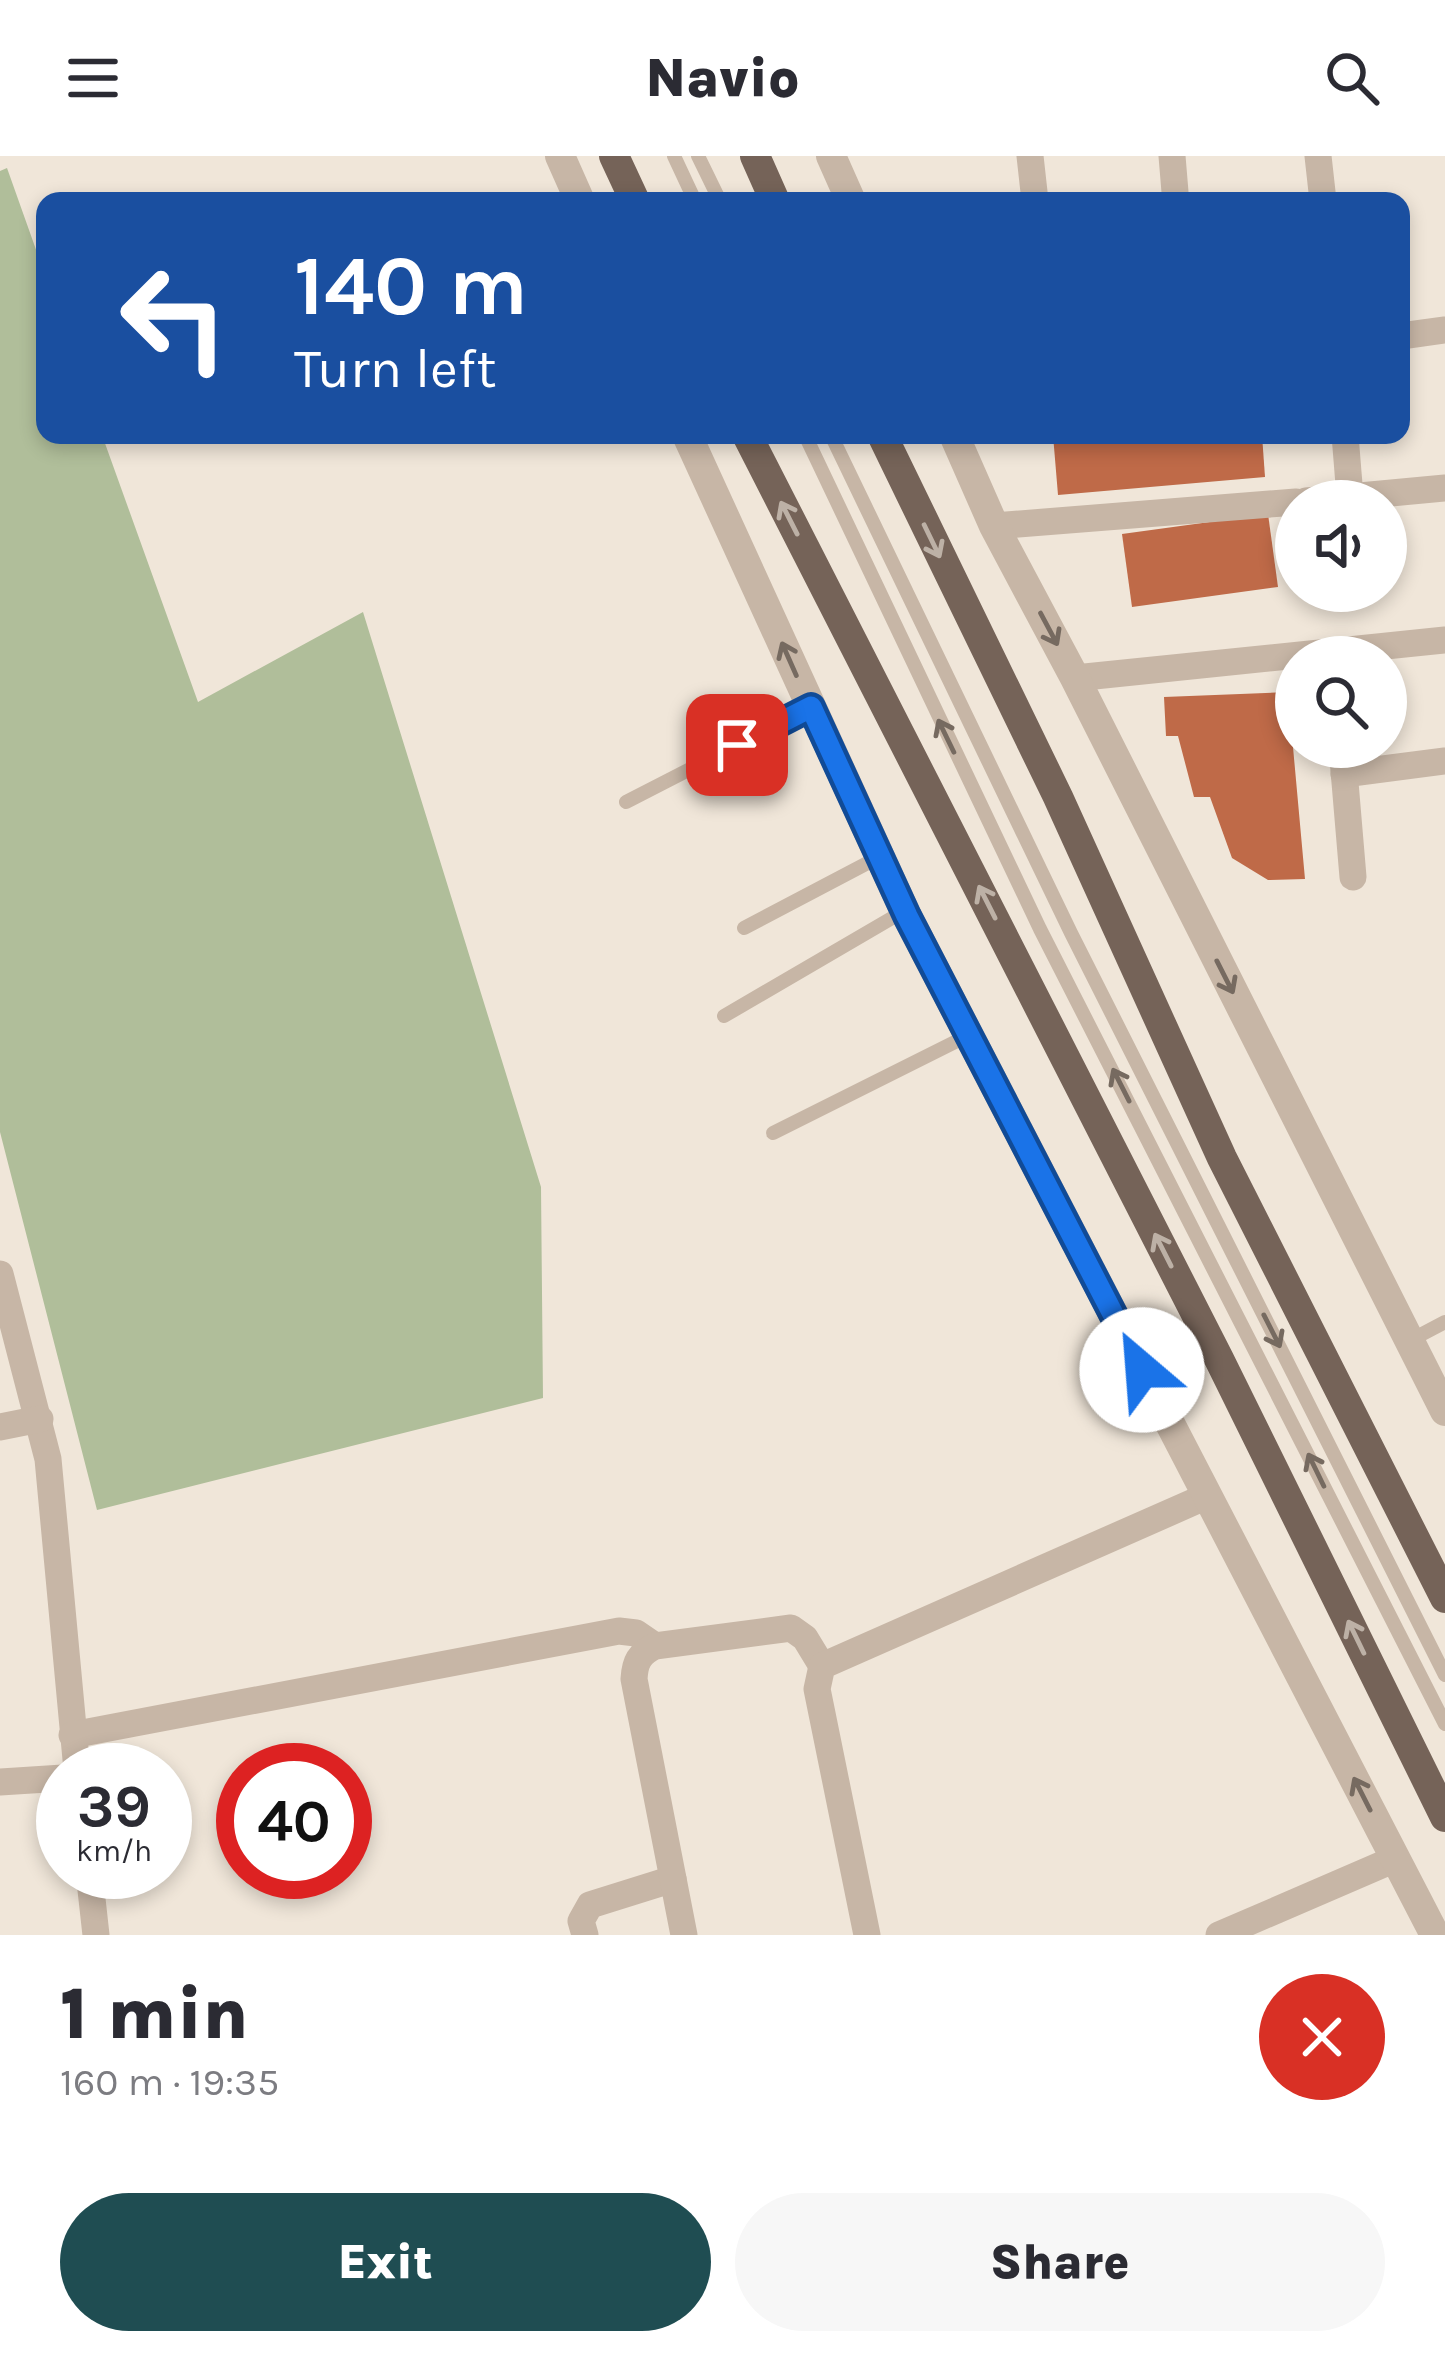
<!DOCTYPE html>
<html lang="en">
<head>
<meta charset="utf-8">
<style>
  :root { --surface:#fff; --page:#f7f7f7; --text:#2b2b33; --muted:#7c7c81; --accent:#1f4d52 }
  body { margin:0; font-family:Karla,sans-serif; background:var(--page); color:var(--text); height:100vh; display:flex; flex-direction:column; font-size:45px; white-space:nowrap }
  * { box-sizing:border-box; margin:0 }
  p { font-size:39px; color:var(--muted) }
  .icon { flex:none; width:66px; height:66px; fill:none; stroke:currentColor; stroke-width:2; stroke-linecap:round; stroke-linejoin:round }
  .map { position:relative; height:1779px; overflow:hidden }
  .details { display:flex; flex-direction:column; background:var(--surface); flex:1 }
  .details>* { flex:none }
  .top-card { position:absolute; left:36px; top:36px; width:1374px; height:252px; border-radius:24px; box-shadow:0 6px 18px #0003; background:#1a4fa0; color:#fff; overflow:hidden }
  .tools { position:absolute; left:1275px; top:324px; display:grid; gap:24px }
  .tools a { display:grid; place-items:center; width:132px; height:132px; border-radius:50%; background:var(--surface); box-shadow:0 6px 18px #0003; font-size:60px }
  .speed { position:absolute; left:36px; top:1587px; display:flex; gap:24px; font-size:60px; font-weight:700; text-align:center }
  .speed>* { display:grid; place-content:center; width:156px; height:156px; border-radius:50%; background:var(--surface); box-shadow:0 6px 18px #0003; line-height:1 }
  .speed small { font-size:30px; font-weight:400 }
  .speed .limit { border:18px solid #d22; background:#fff; color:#111 }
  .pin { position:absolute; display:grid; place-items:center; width:102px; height:102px; color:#fff; margin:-51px; border-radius:24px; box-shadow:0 6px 18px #0006 }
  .me { position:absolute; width:132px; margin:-66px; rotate:333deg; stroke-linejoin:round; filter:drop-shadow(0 0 9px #0008) }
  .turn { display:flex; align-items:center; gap:42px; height:252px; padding:0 60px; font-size:54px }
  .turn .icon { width:156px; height:156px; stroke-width:2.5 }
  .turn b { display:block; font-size:84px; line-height:102px }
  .round { display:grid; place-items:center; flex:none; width:126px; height:126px; border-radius:63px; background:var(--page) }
  .headline { display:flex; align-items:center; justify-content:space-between; height:204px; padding:0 60px }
  h1 { font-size:72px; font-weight:800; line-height:90px }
  .cta { display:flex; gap:24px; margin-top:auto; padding:24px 60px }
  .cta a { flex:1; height:138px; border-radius:72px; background:var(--accent); color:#fff; font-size:48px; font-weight:800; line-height:138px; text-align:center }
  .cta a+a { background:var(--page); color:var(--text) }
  header { display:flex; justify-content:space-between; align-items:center; height:156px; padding:0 60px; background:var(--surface); font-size:54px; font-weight:800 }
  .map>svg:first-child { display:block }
</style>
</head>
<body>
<header><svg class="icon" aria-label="menu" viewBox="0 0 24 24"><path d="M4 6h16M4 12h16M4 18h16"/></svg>Navio<svg class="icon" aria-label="search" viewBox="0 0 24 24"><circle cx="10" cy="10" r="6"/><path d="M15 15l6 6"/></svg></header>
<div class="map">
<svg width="1445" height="1779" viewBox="0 0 1445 1779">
  <rect width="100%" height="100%" fill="#f0e6d9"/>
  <polygon fill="#b0be9a" points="7,12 45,119 45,279 102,279 198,546 363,456 541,1031 543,1242 97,1354 0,976 0,15"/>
  <g fill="#bf6a48">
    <polygon points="1053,279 1262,279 1265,321 1058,339"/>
    <polygon points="1268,358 1278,431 1132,451 1122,378"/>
    <polygon points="1288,536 1305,723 1268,724 1232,702 1210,641 1194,641 1178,580 1166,580 1164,541"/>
  </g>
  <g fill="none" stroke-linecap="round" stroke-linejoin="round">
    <g stroke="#c7b6a6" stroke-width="14">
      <polyline points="674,0 695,45"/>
      <polyline points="698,0 720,45"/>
      <polyline points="805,279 1040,773 1445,1568"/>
      <polyline points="831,279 1071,777 1445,1519"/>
      <polyline points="626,646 811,551"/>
      <polyline points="744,772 879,701"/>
      <polyline points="724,860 904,755"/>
      <polyline points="773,977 967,880"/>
      <polyline points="1409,1185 1445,1166"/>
    </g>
    <g stroke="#c7b6a6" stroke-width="27">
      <polyline points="1030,0 1035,45"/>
      <polyline points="1172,0 1175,36"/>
      <polyline points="1318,0 1323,45"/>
      <polyline points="1401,180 1445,174"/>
      <polyline points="1345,279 1350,341"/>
      <polyline points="1306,345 1445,332"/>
      <polyline points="994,370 1296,346"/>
      <polyline points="1075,522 1445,484"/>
      <polyline points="1342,591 1353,721"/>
      <polyline points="1344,618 1445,605"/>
      <polyline points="0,1118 48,1303 77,1614"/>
      <polyline points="0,1271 40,1263"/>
      <polyline points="72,1579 619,1475 636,1477 655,1490"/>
      <polyline points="0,1626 63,1622"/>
      <polyline points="89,1716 96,1779"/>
      <polyline points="585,1779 581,1765 590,1749 673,1723"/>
      <path d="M684,1779L634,1523C635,1506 639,1498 655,1490L791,1472L805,1482L822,1510"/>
      <polyline points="867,1779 817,1533 822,1510 1207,1340"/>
      <polyline points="1219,1779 1395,1703"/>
    </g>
    <g stroke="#c7b6a6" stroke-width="30">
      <polyline points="560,0 580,45"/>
      <polyline points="831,0 851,45"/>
      <polyline points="687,279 907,760 1435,1779"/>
      <polyline points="954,279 994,370 1075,522 1445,1255"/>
    </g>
    <g stroke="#756358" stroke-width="30">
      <polyline points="614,0 635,45"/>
      <polyline points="755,0 775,45"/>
      <polyline points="747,279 1219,1203 1445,1661"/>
      <polyline points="882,279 1058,641 1222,1002 1445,1442"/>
    </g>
  </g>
  <defs><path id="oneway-shaft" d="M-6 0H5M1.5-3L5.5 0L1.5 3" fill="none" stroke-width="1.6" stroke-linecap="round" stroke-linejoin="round" transform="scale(3)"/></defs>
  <g stroke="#bdb1a6">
    <use href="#oneway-shaft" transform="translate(789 362) rotate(-117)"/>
    <use href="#oneway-shaft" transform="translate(932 385) rotate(64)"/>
    <use href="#oneway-shaft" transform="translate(987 746) rotate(-117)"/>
    <use href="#oneway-shaft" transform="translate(1163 1094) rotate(-117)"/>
    <use href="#oneway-shaft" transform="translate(1356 1481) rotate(-116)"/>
  </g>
  <g stroke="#766a60">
    <use href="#oneway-shaft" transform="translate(1049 473) rotate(62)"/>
    <use href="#oneway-shaft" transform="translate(789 503) rotate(-114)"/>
    <use href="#oneway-shaft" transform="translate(946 580) rotate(-116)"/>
    <use href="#oneway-shaft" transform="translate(1225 821) rotate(63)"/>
    <use href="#oneway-shaft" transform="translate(1121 929) rotate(-117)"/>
    <use href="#oneway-shaft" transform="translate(1272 1175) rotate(63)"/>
    <use href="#oneway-shaft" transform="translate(1316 1314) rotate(-116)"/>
    <use href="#oneway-shaft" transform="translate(1362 1638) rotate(-117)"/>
  </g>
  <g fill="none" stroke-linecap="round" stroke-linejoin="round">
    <defs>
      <polyline id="route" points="737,589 811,551 907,760 1142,1214"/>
    </defs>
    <use href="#route" stroke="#114b97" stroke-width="30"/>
    <use href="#route" stroke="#1a73e8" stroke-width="21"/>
  </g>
</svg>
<div class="tools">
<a><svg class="icon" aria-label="sound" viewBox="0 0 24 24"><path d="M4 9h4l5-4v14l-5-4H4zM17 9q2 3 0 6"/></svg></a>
<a><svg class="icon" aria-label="search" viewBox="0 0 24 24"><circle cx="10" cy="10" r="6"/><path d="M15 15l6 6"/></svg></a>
</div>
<div class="speed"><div>39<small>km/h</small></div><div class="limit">40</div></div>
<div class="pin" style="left:737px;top:589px;background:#d93025"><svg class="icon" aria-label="arrive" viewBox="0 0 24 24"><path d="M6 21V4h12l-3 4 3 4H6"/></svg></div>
<svg class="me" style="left:1142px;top:1214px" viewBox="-20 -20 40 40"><circle r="19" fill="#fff"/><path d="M0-13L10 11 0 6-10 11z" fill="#1a73e8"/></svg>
<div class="top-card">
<div class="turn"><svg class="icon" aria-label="left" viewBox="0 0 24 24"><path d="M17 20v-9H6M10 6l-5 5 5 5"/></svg><div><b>140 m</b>Turn left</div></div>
</div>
</div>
<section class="details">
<div class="headline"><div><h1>1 min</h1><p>160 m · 19:35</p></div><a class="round" style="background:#d93025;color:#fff"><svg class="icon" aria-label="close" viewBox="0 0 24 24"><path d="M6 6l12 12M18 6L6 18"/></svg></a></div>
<div class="cta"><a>Exit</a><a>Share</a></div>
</section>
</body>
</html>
